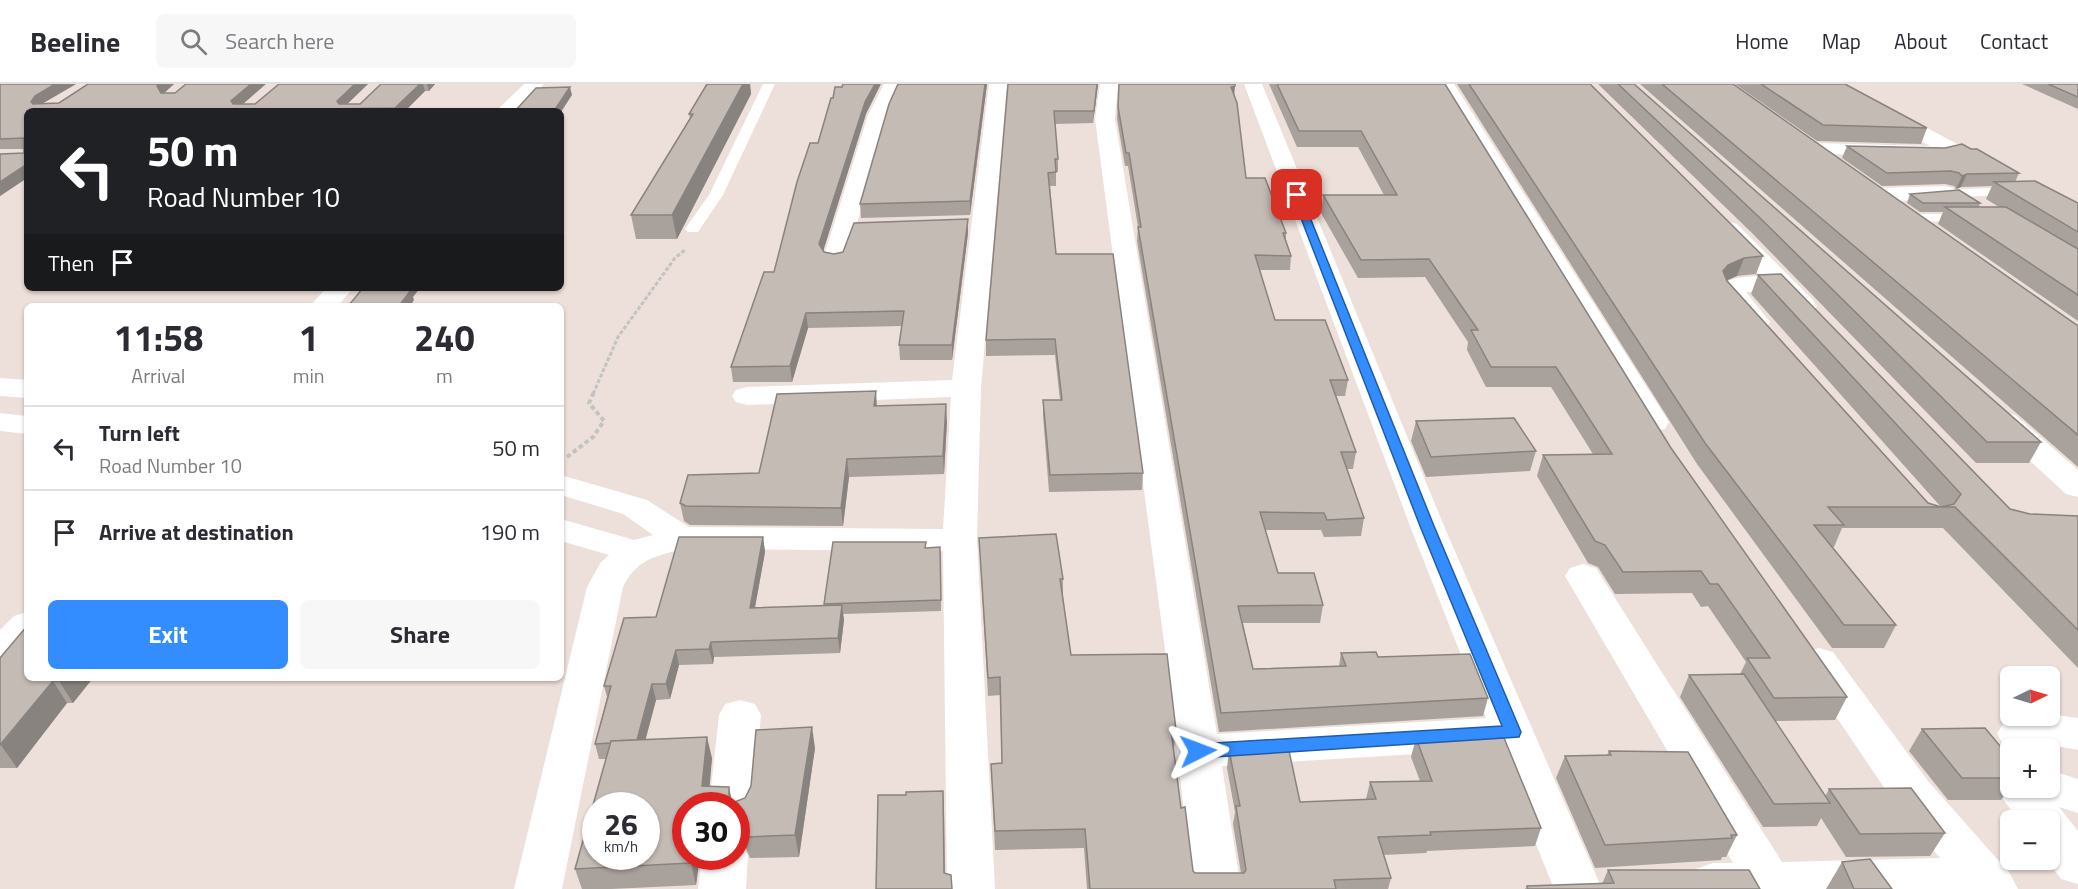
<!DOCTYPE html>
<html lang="en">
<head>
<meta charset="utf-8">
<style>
  :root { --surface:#fff; --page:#f7f7f7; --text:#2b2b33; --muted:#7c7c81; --line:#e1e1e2; --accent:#338dff }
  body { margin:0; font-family:"Titillium Web",sans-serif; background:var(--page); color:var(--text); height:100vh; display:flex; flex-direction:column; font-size:22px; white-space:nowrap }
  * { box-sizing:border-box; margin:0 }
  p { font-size:20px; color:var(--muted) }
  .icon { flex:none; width:33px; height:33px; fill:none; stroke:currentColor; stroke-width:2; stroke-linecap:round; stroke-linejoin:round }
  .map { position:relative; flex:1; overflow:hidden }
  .sheet { position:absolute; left:24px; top:219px; width:540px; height:378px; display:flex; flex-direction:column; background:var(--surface); border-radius:9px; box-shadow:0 2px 4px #0004 }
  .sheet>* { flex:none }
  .banner { position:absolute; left:24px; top:24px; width:540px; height:183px; border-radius:9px; box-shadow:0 2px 4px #0004; background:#202124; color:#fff; overflow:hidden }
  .needle { width:39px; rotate:85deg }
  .buttons { position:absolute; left:2000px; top:582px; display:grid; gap:12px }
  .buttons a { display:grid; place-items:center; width:60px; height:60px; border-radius:9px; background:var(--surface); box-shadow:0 2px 4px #0004; font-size:30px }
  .speed { position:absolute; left:582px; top:708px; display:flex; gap:12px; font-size:30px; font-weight:700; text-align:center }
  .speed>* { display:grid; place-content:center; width:78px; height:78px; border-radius:50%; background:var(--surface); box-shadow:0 2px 4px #0004; line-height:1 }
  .speed small { font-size:15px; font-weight:400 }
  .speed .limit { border:9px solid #d22; background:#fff; color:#111 }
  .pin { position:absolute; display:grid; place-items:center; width:51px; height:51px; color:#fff; margin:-26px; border-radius:12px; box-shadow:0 3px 9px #0006 }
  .me { position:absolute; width:66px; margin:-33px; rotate:87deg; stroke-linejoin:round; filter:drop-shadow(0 0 4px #0008) }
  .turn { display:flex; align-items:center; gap:21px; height:126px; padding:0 24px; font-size:27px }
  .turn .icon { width:78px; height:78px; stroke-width:2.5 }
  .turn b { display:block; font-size:42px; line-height:51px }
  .then { display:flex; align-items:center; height:57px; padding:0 24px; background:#0003; gap:12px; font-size:22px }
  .eta { display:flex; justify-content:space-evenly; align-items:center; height:102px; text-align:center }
  .eta b { font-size:36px; font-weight:700; line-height:42px }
  .primary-button { display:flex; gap:12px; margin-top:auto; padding:12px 24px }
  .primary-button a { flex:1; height:69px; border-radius:9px; background:var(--accent); color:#fff; font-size:24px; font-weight:700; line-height:69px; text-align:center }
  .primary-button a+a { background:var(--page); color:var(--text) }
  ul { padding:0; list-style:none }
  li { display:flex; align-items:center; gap:18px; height:84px; padding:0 24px; border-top:2px solid var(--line) }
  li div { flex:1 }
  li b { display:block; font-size:22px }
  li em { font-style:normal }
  header { display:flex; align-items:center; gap:36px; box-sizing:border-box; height:84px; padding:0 30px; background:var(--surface); border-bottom:2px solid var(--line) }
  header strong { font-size:28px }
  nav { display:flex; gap:33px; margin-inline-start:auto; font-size:21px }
  .search { width:420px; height:54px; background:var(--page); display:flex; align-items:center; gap:15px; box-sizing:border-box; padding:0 21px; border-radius:9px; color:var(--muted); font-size:22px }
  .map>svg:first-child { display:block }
</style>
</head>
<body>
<header>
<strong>Beeline</strong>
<div class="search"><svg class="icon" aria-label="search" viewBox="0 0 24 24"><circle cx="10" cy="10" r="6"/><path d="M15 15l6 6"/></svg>Search here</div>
<nav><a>Home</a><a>Map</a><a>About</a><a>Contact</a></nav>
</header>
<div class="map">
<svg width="2078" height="805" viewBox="0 0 2078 805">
  <rect width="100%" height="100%" fill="#eddfd9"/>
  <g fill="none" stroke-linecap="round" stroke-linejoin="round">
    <polyline stroke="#c3c3c3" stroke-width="3" stroke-dasharray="4 2" stroke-linecap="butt" points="593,310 618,253 675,174 685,166"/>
    <polyline stroke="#c3c3c3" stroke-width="4" stroke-dasharray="4.5 3" stroke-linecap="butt" points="567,373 593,353 604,337 589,319 594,308"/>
    <g fill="#fff" fill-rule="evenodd">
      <polygon points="763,0 775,0 723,111 698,148 688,148 685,145 709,111"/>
      <polygon points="2018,103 2025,107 2023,110 1961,113 1954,109 1961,105"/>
      <polygon points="1910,130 1968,130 1975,134 1968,138 1905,137 1903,134 1905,131"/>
    </g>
    <g fill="#fff" fill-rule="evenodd">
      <polygon points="524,0 544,0 517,27 496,27"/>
      <polygon points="884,0 902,0 888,31 847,175 844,180 835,182 826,180 823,175 868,31"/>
      <path d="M989,0H1007L981,304L977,456L995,805H947L943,467L682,465C654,473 637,475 623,503L562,805H514L587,503L601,478L609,471L561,457V435L634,456L653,451L623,430L561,411V391L647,416L689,443L943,445L951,313L747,321L736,318L732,312L736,306L747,303L952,296Z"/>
      <polygon points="1100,0 1118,0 1115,35 1217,650 1486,634 1410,442 1244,0 1262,0 1444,442 1602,805 1554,805 1498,665 1222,682 1241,805 1193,805 1167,581 1095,35"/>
      <polygon points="1436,0 1454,0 1669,338 1665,345 1654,347 1643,345 1639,338"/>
      <polygon points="1822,0 1845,0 1959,61 1962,65 1959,69 1940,74 1804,69 1801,65 1804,61 1811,59 1930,62 1824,4"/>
      <polygon points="1945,102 1953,104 1956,109 1953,114 1876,118 1868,116 1865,111 1868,106 1876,104"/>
      <path d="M1729,138L1737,140L1813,216L1817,222L1813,228C1794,232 1786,219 1774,206L1746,208L1770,238L1766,244C1759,245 1753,247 1747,244C1737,238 1722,215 1719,205C1728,192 1746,193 1760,192L1717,145L1721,140Z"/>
      <polygon points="326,204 353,204 338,222 310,222"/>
      <polygon points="0,294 27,296 27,314 0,312"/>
      <polygon points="2004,328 2015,331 2078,386 2078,413 2066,410 1993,343 1989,337 1993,331"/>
      <polygon points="0,329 27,332 27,350 0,347"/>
      <polygon points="1583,480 1596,484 1782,778 1940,774 1896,721 1799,578 1805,568 1819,564 1833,568 1928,697 1999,777 2004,779 2018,805 1692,805 1689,799 1696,785 1713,779 1733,779 1565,492 1570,484"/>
      <polygon points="27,528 27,565 14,580 0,584 0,546 14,532"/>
      <polygon points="740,616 755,620 761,631 753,722 747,735 736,738 736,722 709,722 719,631 725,620"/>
      <polygon points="2049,630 2078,634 2078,666 2045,660 2046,664 2010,664 2010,675 1997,649 2010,631"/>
      <polygon points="2049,686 2078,695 2078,729 2059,723 2078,747 2078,800 2061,795 2047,776 2049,776 2049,736 2018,736 1996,705 2002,693 2010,690 2010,704 2049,704"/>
      <polygon points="736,757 741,758 748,772 746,805 698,805 702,772 736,772"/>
    </g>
  </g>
  <g fill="#a9a19c">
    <polygon points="0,0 76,0 43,19 59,19 88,0 174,0 164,9 243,20 255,20 279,0 368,0 347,20 360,20 381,0 435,0 429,7 425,7 405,27 27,27 27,94 0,112 24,69 24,65 0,65"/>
    <polygon points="707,0 750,0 751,10 677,155 636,155 631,131 690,35 689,30"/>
    <polygon points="898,0 987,0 970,131 861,134 860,120"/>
    <polygon points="1008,0 1098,0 1093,39 1055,40 1058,75 1058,88 1056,88 1056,102 1050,102 1056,170 1143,389 1142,406 1049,408 1043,332 1043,316 1060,316 1055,271 986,272 986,256"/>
    <polygon points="1119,0 1234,11 1246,94 1286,149 1286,156 1291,172 1290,186 1259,186 1275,236 1348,296 1345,312 1336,312 1356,368 1353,385 1347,385 1364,434 1361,452 1324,453 1321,446 1265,446 1278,489 1323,521 1320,539 1243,539 1253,585 1339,582 1341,569 1378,573 1488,614 1483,632 1219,648 1137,157 1138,143 1128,82 1125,82 1117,35"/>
    <polygon points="1269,0 1445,0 1671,364 1847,613 1835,636 1775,637 1825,713 1829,705 1945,749 1930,772 1846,773 1821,734 1817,742 1763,743 1680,613 1689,591 1740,590 1746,578 1708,522 1701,523 1692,509 1615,510 1598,483 1588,479 1537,392 1543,371 1593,370 1551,303 1486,303 1467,266 1468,258 1425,193 1358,194 1321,129 1323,111 1384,111 1358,63 1297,63"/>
    <polygon points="1457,0 1590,0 1763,172 1756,190 1737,192 1727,196 1928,419 1941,423 1751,210 1758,191 2010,425 2030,430 2078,432 2078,584 1943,444 1842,444 1834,463 1832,463 1896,541 1884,564 1832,564 1697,380"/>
    <polygon points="1598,0 1634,0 2041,358 2029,379 1976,379 1753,150"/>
    <polygon points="1640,0 1733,0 2078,242 2078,383"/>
    <polygon points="1735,0 1845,0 1927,44 1921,60 1817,57"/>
    <polygon points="2022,0 2078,0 2078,25"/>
    <polygon points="842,3 866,30 823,167 824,168 834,170 968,149 952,276 900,276 899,261 902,242 808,244 792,298 733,298 731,283 774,188 833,14"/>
    <polygon points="1847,62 1971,65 2019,89 2015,98 2078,119 2078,237 1938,140 1943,128 1920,128 1907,119 1910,110 1980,119 1979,123 1999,123 1986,115 1992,102 1961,103 1956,105 1954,102 1945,100 1882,102 1842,74"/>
    <polygon points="877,322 947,337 944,390 849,393 843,442 690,441 684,437 680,419 759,389"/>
    <polygon points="1416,337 1536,367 1530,387 1426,393 1411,357"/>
    <polygon points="763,453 765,468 755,524 825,522 824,520 926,458 926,464 941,474 941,527 843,530 844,536 840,569 714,573 713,580 679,581 670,615 656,616 645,656 712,674 709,702 733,719 745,714 815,664 799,773 750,774 743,757 736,755 736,722 686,722 686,772 700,772 696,801 611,805 582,805 575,785 606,675 599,675 595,660 607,613 604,602 656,533"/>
    <polygon points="980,471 1063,495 1063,512 1071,571 1176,646 1174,664 1173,664 1181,724 1193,787 1195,789 1241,789 1233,740 1235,728 1227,684 1229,666 1300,718 1366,715 1370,698 1420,697 1411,673 1416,654 1541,744 1535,762 1427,767 1426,769 1383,771 1391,794 1388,805 1087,805 1084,764 995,766 991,680 1002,679 1000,611 988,612"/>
    <polygon points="0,574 27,594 93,594 73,619 67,619 17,684 0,684"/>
    <polygon points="1922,645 2009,684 2010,703 2001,716 1948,716 1909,667"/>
    <polygon points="1609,667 1737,751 1726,773 1722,773 1721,776 1595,784 1556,694 1565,672 1607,671"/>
    <polygon points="1842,778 1892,805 1826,805"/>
    <polygon points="1608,786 1760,805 1525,805 1527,802 1602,800"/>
  </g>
  <g fill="#89837f">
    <polygon points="55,0 76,0 40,21 36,27 31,18 35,12"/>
    <polygon points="159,0 174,0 161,12 157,2"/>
    <polygon points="251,0 266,0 235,27 231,17"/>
    <polygon points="355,0 368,0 342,25 337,17"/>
    <polygon points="420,0 423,0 425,7 405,27 396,27 395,24"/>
    <polygon points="427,0 435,0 429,7"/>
    <polygon points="743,0 750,0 751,10 677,155 672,131"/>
    <polygon points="875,0 881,0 866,30 821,174 819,160 865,18"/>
    <polygon points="985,0 987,0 970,131 970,117"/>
    <polygon points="1097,0 1098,0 1093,39 1094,27"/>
    <polygon points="1235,2 1234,13 1231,3"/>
    <polygon points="570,3 572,11 561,28 561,27 554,27"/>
    <polygon points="27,80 27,94 0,112 0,98"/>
    <polygon points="1967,90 1961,103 1956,105 1962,92"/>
    <polygon points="968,135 968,149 952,276 952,261"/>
    <polygon points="1744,174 1737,192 1721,199 1723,187 1728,181"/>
    <polygon points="409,204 420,204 413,213 414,216 410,222 399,222"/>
    <polygon points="806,229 808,244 792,298 790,282"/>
    <polygon points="876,307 877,324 874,322"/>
    <polygon points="946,320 947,337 944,390 943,372"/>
    <polygon points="847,375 849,393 843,442 841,424"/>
    <polygon points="763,453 765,468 752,539 750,524"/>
    <polygon points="842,521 844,536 840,569 838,554"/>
    <polygon points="711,558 714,573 713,580 709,565"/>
    <polygon points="676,566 679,581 670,615 666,600"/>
    <polygon points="61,594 93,594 73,619 59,597"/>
    <polygon points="53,597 67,619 17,684 1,661"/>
    <polygon points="652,600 656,616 641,673 637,658"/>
    <polygon points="812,643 815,664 799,773 795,751"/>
    <polygon points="707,653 712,674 708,722 702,702"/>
    <polygon points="729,703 733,722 729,717"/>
    <polygon points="943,707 944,724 945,805 944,789"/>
    <polygon points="692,772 700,772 696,801 691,779"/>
  </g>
  <g fill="#c4bbb5" stroke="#89837f" stroke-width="1.5" fill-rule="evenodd">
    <polygon points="0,0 55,0 35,12 31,18 33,20 59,19 88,0 159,0 157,2 161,9 175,9 186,0 251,0 231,17 233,20 255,20 279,0 355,0 337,17 339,20 360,20 381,0 420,0 395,24 325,25 323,27 27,27 27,80 0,98 0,70 24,69 24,54 0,55"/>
    <polygon points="707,0 743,0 672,131 631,131 693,30 689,30"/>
    <polygon points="843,0 875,0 865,18 819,160 824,168 834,170 843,168 854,139 968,135 952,261 899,261 904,227 806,229 790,282 731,283 764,188 774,188 797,98 810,59 818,59 831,14 833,14 835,3 842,3"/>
    <polygon points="898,0 985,0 970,117 860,120 889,20"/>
    <polygon points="1008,0 1097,0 1094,27 1054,27 1058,75 1055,75 1056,88 1048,89 1056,170 1113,170 1143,389 1050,391 1043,316 1062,316 1055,255 986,256"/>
    <polygon points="1119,0 1235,0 1235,2 1231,3 1237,19 1246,94 1265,94 1286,149 1283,149 1291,172 1255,171 1275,236 1325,236 1348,296 1330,296 1356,368 1341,368 1364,434 1327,436 1324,429 1260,428 1278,489 1314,489 1323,521 1238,522 1253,585 1346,582 1341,569 1376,568 1378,573 1470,570 1488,614 1221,629 1138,143 1141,143 1129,69 1126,69 1118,23"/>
    <polygon points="1277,0 1445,0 1671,364 1847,613 1774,614 1747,574 1770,574 1718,500 1710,500 1701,487 1623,488 1605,461 1595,457 1543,371 1612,370 1556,283 1491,283 1471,246 1478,246 1429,175 1361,176 1323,111 1397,111 1361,47 1299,47"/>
    <polygon points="1469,0 1590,0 1763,172 1744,174 1728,181 1723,187 1727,197 1928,419 1941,423 1954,420 1961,410 1758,191 1781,190 2010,425 2030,430 2078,432 2078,546 1955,423 1828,423 1844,441 1814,441 1896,541 1844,541 1705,359"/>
    <polygon points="1618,0 1634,0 2041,358 1987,358 1759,133"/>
    <polygon points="1662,0 1733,0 2078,242 2078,351"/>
    <polygon points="1761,0 1845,0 1927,44 1823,41"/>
    <polygon points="2048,0 2078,0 2078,13"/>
    <polygon points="570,3 554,27 515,27 536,4"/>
    <polygon points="1962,60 1971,65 1977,65 2019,89 1967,90 1962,92 1959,89 1951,87 1887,89 1847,62 1945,64"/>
    <polygon points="2035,97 2078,119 2078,148 1994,98"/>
    <polygon points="1959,106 1980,119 1923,119 1910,110"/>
    <polygon points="1945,123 2006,123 2078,165 2078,211"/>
    <polygon points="363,204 409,204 407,206 411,206 399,222 352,222 353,221 349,221"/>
    <polygon points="876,307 874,322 946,320 943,372 847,375 841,424 686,422 680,419 688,391 759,389 777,310"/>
    <polygon points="1514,334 1536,367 1431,373 1416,337"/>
    <polygon points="1056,450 1063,495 1060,495 1071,571 1167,570 1176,646 1171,646 1181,724 1185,723 1193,787 1195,789 1244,789 1246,786 1236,722 1240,722 1229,666 1288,662 1300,718 1376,715 1370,698 1432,697 1416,654 1502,649 1541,744 1430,748 1431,751 1378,753 1391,794 1334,796 1336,805 1090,805 1085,745 995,747 991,680 1002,679 1000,593 988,594 979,454"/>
    <polygon points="679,453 763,453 750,524 842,521 838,554 711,558 709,565 676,566 666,600 652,600 637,656 611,657 611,659 595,660 611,602 604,602 624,534 656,533"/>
    <polygon points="833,458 926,458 925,464 940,463 941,516 824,520"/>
    <polygon points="27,542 27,594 61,594 59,597 53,597 0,661 0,574"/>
    <polygon points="1744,590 1830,719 1774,720 1689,591"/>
    <path d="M812,643L795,751L746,753L738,736L736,735V722H686V772H692L691,779L575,785L611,657L707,653L702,702L729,703V717L732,719L745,714L751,702L756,646ZM596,722H646V772H596Z"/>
    <polygon points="1985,644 2010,674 2009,684 2010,694 1962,694 1922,645"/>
    <polygon points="1609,667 1688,668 1737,751 1731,751 1732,754 1605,761 1565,672 1611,671"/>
    <polygon points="1911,704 1945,749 1860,750 1829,705"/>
    <polygon points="943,707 944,789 951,791 952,805 876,805 878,711 906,711 906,708"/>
    <polygon points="1870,775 1892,805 1854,805 1842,778"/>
    <polygon points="1608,786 1749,786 1760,805 1528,805 1527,802 1614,799"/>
  </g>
  <polygon fill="#338dff" stroke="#215ca6" stroke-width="1.5" points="1293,109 1301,111 1434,442 1521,648 1519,653 1198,674 1192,672 1190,667 1192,662 1198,660 1502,642 1420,442 1292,111"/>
</svg>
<div class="buttons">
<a><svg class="needle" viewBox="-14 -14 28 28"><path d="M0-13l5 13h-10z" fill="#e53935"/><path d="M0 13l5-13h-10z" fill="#7c7c81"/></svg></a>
<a>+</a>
<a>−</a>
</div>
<div class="speed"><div>26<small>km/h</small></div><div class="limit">30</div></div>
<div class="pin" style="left:1297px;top:111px;background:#d93025"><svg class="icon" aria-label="arrive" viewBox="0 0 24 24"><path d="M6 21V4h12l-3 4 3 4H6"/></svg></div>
<svg class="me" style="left:1198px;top:667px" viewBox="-20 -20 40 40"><path d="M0-17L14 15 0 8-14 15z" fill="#338dff" stroke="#fff" stroke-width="4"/></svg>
<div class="banner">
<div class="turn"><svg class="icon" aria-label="left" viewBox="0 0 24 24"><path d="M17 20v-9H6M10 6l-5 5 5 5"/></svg><div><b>50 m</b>Road Number 10</div></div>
<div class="then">Then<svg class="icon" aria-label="arrive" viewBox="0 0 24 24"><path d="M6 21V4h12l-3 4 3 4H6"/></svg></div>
</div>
<section class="sheet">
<div class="eta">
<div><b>11:58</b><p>Arrival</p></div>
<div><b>1</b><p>min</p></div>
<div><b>240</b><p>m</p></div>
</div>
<ul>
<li><svg class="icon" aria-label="left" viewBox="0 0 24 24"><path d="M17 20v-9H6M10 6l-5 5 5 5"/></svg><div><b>Turn left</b><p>Road Number 10</p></div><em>50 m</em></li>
<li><svg class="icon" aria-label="arrive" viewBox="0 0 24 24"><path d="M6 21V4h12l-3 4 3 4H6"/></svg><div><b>Arrive at destination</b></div><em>190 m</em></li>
</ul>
<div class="primary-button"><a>Exit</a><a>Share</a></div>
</section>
</div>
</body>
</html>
